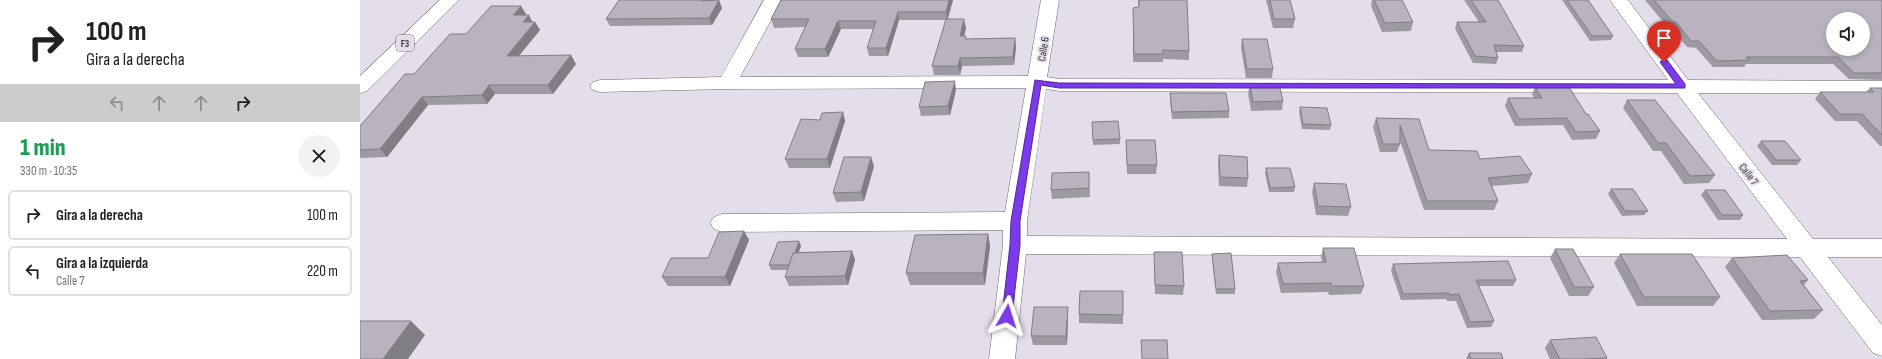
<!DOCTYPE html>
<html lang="es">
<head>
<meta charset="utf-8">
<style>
  :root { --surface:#fff; --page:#f2f2f2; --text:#202124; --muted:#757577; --line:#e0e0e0 }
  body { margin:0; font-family:"Sofia Sans Condensed",sans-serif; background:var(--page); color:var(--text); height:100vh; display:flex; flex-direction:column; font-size:15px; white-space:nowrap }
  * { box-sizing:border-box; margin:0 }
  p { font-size:13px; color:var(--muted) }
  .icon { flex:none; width:22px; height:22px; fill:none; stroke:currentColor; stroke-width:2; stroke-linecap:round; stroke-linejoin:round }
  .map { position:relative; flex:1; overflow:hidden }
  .details { display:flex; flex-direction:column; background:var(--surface); width:360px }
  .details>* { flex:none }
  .top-card { background:#fff; color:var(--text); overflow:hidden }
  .fabs { position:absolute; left:1466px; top:12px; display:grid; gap:8px }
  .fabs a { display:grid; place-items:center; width:44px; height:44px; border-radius:50%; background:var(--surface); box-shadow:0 2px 6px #0003; font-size:20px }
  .pin { position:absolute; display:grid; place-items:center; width:34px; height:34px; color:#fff; margin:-41px -17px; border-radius:50% 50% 50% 0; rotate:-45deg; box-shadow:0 0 4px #0007 }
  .pin .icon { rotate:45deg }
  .me { position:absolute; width:44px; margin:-22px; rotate:6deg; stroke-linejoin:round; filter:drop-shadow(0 0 3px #0008) }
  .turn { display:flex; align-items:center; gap:14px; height:84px; padding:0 20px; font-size:18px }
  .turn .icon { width:52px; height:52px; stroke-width:2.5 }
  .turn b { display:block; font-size:28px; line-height:34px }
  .lanes { display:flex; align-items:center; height:38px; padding:0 20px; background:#0003; justify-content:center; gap:20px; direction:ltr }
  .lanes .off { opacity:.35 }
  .round { display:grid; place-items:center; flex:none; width:42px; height:42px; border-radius:21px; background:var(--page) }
  .head { display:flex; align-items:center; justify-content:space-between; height:68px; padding:0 20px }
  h1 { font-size:24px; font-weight:800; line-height:30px; color:#1e9e55 }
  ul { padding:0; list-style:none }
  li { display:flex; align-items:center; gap:12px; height:50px; margin:0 8px 6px; padding:0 12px; border:2px solid var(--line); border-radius:6px }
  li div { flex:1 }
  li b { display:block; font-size:15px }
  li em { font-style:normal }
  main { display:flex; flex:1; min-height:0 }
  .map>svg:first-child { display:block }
</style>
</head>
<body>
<main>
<section class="details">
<div class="top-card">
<div class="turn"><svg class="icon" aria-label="right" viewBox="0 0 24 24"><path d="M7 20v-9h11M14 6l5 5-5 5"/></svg><div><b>100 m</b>Gira a la derecha</div></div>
<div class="lanes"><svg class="icon off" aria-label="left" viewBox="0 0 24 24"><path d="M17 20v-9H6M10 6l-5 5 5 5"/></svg><svg class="icon off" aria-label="ahead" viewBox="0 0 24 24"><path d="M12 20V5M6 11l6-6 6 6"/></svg><svg class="icon off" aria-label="ahead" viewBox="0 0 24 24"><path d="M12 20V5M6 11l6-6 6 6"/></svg><svg class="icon" aria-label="right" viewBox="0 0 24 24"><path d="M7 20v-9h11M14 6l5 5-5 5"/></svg></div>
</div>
<div class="head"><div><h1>1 min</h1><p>330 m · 10:35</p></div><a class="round"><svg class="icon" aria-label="close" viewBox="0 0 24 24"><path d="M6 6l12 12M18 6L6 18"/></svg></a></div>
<ul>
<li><svg class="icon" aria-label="right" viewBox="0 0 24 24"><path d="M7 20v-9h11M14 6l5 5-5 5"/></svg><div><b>Gira a la derecha</b></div><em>100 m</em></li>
<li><svg class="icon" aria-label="left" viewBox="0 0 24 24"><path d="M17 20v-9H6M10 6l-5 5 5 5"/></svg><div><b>Gira a la izquierda</b><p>Calle 7</p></div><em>220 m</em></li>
</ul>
</section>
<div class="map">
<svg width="1522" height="359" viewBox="0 0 1522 359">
  <rect width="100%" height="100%" fill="#e4deea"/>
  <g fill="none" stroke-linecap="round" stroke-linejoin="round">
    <defs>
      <path id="minor" d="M404,0H422L380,77L668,76L681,0H699L687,77L699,79L1308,80L1250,0H1268L1328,80L1522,81V93H1338L1453,239H1522V257H1468L1522,325V356L1513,353L1440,257L666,254L655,359H629L643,245V230L362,232L354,229L350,223L354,217L362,214L645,212L666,88L367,89L240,92L233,90L230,86L233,82L240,80L361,77ZM686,89L699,91L1317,93L1427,239L667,236V221Z"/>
      <polygon id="highway" points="80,0 99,0 7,91 0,93 0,76"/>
    </defs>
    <use href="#minor" stroke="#6d6872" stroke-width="1"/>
    <use href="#highway" stroke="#6d6872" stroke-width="1"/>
    <use href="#minor" fill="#fff" fill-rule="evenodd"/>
    <use href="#highway" fill="#fff" fill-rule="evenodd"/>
  </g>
  <g fill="#9e9aa3">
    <polygon points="259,0 350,0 349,1 362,8 352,25 250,26 246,19"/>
    <polygon points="421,0 593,0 588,19 606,28 604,36 606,39 655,38 656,47 654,65 602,66 600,75 574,75 572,66 586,20 539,20 528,56 509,56 507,48 514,29 481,29 468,57 438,57 435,49 445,27 414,28 411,19"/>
    <polygon points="778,0 827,0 829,51 829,60 803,59 803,62 773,62 773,8 778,7"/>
    <polygon points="906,0 930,0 935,19 933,28 913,28"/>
    <polygon points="1012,0 1042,0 1053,22 1051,31 1022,32 1011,6"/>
    <polygon points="1104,0 1138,0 1164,46 1162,52 1136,52 1138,58 1136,64 1113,63 1095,29 1097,22 1119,22"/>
    <polygon points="1202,0 1228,0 1253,36 1251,40 1230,41"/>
    <polygon points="1285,0 1522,0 1522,80 1489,79 1473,64 1386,64 1384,67 1353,67 1336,48 1327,47 1312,29 1309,29"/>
    <polygon points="166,14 166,15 173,22 175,22 180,30 159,56 216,64 193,94 135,94 127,104 68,105 27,157 0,158 0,125 1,125 54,74 106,34"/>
    <polygon points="882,39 913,69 912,78 886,78 881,48"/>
    <polygon points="890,84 923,101 922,110 891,111 888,93"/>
    <polygon points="1175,87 1226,114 1240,131 1236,139 1212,140 1203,125 1155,126 1145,106 1148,98 1174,98 1172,94"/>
    <polygon points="1510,88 1522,88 1522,146 1520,146 1497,121 1475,121 1455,99 1460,92 1506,92"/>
    <polygon points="596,90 590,115 561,116 559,107"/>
    <polygon points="810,93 869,111 869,118 812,119 810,100"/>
    <polygon points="1267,100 1355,175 1349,183 1324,184 1301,151 1293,151 1263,108"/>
    <polygon points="940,107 971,125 970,130 942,129 939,112"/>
    <polygon points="483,112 485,121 470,168 429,168 425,159 460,120"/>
    <polygon points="1016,118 1059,119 1069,150 1120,159 1172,174 1168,183 1132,186 1138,201 1134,210 1064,210 1040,141 1040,144 1037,152 1020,152 1013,127"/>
    <polygon points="732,122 760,139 760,144 733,145"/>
    <polygon points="766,140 797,165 796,174 767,174"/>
    <polygon points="1401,141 1441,160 1437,165 1412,165 1397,146"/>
    <polygon points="859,155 888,178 887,187 859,186 858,164"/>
    <polygon points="514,166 504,201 476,202 473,193"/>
    <polygon points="906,168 935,187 934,192 909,192 905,173"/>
    <polygon points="729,172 730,197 692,199 691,190"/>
    <polygon points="954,183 991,207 988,216 956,215 952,192"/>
    <polygon points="1251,189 1288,211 1284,215 1262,216 1248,194"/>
    <polygon points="1345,190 1383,215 1380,220 1358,220 1341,195"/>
    <polygon points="384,231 389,240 370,286 308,286 302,277 348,258"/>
    <polygon points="628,234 630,246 625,285 550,285 546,273"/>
    <polygon points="441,246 438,252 492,251 495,260 488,285 429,286 425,277 428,270 411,270 409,265"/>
    <polygon points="963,248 1004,286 1001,294 969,295 968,292 921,293 916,272 918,263 962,262 961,257"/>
    <polygon points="1195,249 1234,287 1228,296 1209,296 1190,258"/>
    <polygon points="794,252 824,286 823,295 795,294"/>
    <polygon points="852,254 875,289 875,294 856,294 852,258"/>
    <polygon points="1260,254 1360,297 1353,306 1277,306 1254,263"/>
    <polygon points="1372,258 1448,280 1444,285 1463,310 1454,319 1402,320 1365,267"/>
    <polygon points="1033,264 1156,280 1153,286 1119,286 1134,321 1131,327 1107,328 1096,301 1087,301 1086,299 1041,300 1031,271"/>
    <polygon points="763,291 763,324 719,323 719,314"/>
    <polygon points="708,316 707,345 673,345 671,336"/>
    <polygon points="1190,340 1247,358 1246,359 1190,359 1185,348"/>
    <polygon points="1109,353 1143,359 1106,359"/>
  </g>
  <g fill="#817d85">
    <polygon points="359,0 362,8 352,25 349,18"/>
    <polygon points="589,0 593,0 587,20 586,12"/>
    <polygon points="161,6 166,14 158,23 153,15"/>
    <polygon points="538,12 539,20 528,56 526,48"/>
    <polygon points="169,15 173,23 163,22"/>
    <polygon points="604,19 606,28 602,45 600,36"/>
    <polygon points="478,21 481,29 468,57 465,49"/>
    <polygon points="175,22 180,30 152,64 147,56"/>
    <polygon points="655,38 656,47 654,65 653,57"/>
    <polygon points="211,55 216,64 193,94 188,85"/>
    <polygon points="600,58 602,66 600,75 598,66"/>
    <polygon points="595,81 596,90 590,115 588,106"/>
    <polygon points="129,85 135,94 127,104 122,95"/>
    <polygon points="62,97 68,105 27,157 20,149"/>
    <polygon points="483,112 485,121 470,168 467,159"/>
    <polygon points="511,157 514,166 504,201 501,192"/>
    <polygon points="384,231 389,240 370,286 365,277"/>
    <polygon points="628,234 630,246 625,285 623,273"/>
    <polygon points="439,241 441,246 433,270 431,265"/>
    <polygon points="492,251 495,260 488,285 485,276"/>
    <polygon points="708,307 708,316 707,345 706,336"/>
    <polygon points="51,321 65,335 48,359 23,359"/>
  </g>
  <g fill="#b8b3be" stroke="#817d85" fill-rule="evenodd">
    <polygon points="259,0 342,0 342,1 359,0 349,18 246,19"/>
    <polygon points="421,0 589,0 586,12 538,12 526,48 507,48 516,21 478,21 465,49 435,49 449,19 411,19"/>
    <polygon points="779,0 827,0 829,51 803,50 803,54 774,54 773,8 779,7"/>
    <polygon points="910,0 930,0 935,19 914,19"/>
    <polygon points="1014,0 1042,0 1053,22 1025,23"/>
    <polygon points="1111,0 1138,0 1164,46 1134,45 1138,58 1115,56 1097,22 1126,22"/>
    <polygon points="1207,0 1228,0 1253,36 1232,36"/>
    <path d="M1294,0H1522V73H1494L1478,57H1386L1389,60L1357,61L1339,41H1331L1316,22H1313ZM1473,19H1503V49H1473Z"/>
    <polygon points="131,6 161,6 153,15 169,15 163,22 175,22 147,56 211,55 188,85 129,85 122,95 62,97 20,149 0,150 0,125 1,125 45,74 54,74 90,34 106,34"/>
    <polygon points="586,19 604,19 600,36 606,36 605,39 655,38 653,57 600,58 598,66 572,66"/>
    <polygon points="882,39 907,39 913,69 887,69"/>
    <polygon points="595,81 588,106 559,107 565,82"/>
    <polygon points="890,84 919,84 923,101 893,102"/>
    <polygon points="1175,87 1209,87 1226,114 1228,114 1240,131 1216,132 1207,118 1159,119 1148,98 1182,98"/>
    <polygon points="1510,88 1522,88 1522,135 1502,114 1480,114 1460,92 1514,92"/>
    <polygon points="810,93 866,93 869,111 812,112"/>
    <polygon points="1267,100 1295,100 1355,175 1330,176 1306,143 1298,143"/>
    <polygon points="940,107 967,108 971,125 943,124"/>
    <polygon points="483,112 467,159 425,159 441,119 460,120 462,113"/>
    <polygon points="1016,118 1059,119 1069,150 1117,151 1120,159 1160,156 1172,174 1128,178 1138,201 1067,201 1040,125 1040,144 1023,144"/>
    <polygon points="758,121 760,139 733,140 732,122"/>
    <polygon points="766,140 795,140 797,165 767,165"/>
    <polygon points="1401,141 1425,141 1441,160 1416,160"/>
    <polygon points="859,155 887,157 888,178 860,177"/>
    <polygon points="484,157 511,157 501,192 473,193"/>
    <polygon points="906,168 930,168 935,187 910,188"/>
    <polygon points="729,172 729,188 691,190 692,173"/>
    <polygon points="954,183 986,184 991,207 958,206"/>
    <polygon points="1251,189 1273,189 1288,211 1265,211"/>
    <polygon points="1345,190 1365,190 1383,215 1362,215"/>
    <polygon points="384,231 365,277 302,277 311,258 348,258 359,232"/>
    <polygon points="628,234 623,273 546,273 555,235"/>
    <polygon points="439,241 435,253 433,253 429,265 409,265 418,242"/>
    <polygon points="963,248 994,248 1004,286 971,286 971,283 923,284 918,263 966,262"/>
    <polygon points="1195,249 1213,249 1234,287 1214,287"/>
    <polygon points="492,251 485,276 425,277 433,253"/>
    <polygon points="794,252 822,252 824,286 795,285"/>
    <polygon points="871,253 875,289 856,289 852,254"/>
    <polygon points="1260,254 1332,254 1360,297 1284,297"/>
    <polygon points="1427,255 1448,280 1440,281 1463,310 1410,311 1372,258"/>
    <polygon points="1148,261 1156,280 1116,280 1134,321 1110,322 1099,294 1089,295 1089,293 1043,294 1033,264"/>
    <polygon points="720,291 763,291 763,315 719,314"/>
    <polygon points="674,307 708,307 706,336 671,336"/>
    <polygon points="0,321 51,321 23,359 0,359"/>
    <polygon points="1236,337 1247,358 1224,359 1200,359 1190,340"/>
    <polygon points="781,340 807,340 808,359 782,359"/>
    <polygon points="1109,353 1141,353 1143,359 1111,359"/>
  </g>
  <polygon fill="#7c3aed" stroke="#51269a" points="1304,59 1307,60 1325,84 1325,88 699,88 681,85 660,221 660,245 652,316 651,319 643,319 642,316 650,245 651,221 675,80 699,83 1316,84 1300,62"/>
  <g text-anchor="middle" stroke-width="4" stroke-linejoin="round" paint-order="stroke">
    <rect fill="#e4deea" stroke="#6c686f" stroke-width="1" x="36" y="35" width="18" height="16" rx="3"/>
    <g font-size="10" font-weight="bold" fill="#38363a">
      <text x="45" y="47">F3</text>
    </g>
    <g font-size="11" fill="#38363a" stroke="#e4deea">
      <text transform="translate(683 49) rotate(-81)" y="4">Calle 6</text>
      <text transform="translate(1389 174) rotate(52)" y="4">Calle 7</text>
    </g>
  </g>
</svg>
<div class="fabs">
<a><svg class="icon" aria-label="sound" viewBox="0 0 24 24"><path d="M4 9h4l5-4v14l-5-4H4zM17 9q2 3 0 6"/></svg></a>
</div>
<div class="pin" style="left:1304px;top:62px;background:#d93025"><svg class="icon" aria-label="arrive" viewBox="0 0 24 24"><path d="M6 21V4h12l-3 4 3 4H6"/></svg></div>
<svg class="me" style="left:647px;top:316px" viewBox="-20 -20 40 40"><path d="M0-17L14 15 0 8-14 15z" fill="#7c3aed" stroke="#fff" stroke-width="4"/></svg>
</div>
</main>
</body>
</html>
